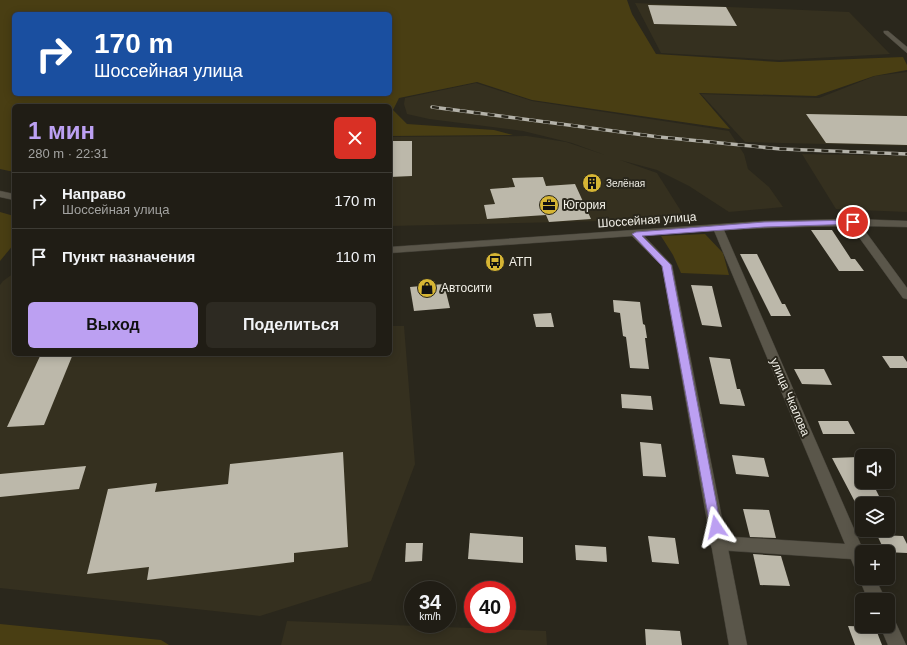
<!DOCTYPE html>
<html lang="ru">
<head>
<meta charset="utf-8">
<style>
  :root { --surface:#201d15; --page:#2d2a22; --text:#f1f3f6; --muted:#a2a2a0; --line:#3d3b34; --accent:#bca0f2 }
  body { margin:0; font-family:Helvetica,sans-serif; background:var(--page); color:var(--text); height:100vh; display:flex; flex-direction:column; font-size:15px; white-space:nowrap }
  * { box-sizing:border-box; margin:0 }
  p { font-size:13px; color:var(--muted) }
  .icon { flex:none; width:22px; height:22px; fill:none; stroke:currentColor; stroke-width:2; stroke-linecap:round; stroke-linejoin:round }
  .map { position:relative; flex:1; overflow:hidden }
  .panel { position:absolute; left:12px; top:104px; width:380px; height:252px; display:flex; flex-direction:column; background:var(--surface); border-radius:6px; box-shadow:0 2px 10px #0003,0 0 0 1px var(--line) }
  .panel>* { flex:none }
  .hud { position:absolute; left:12px; top:12px; width:380px; height:84px; border-radius:6px; box-shadow:0 2px 10px #0003,0 0 0 1px var(--line); background:#1a4fa0; color:#fff; overflow:hidden }
  .controls { position:absolute; left:855px; top:449px; display:grid; gap:8px }
  .controls a { display:grid; place-items:center; width:40px; height:40px; border-radius:6px; background:var(--surface); box-shadow:0 2px 10px #0003,0 0 0 1px var(--line); font-size:20px }
  .speed { position:absolute; left:404px; top:581px; display:flex; gap:8px; font-size:20px; font-weight:700; text-align:center }
  .speed>* { display:grid; place-content:center; width:52px; height:52px; border-radius:50%; background:var(--surface); box-shadow:0 2px 10px #0003,0 0 0 1px var(--line); line-height:1 }
  .speed small { font-size:10px; font-weight:400 }
  .speed .limit { border:6px solid #d22; background:#fff; color:#111 }
  .pin { position:absolute; display:grid; place-items:center; width:34px; height:34px; color:#fff; margin:-17px; border:2px solid #fff; border-radius:50%; box-shadow:0 1px 4px #0007 }
  .me { position:absolute; width:44px; margin:-22px; rotate:349deg; stroke-linejoin:round; filter:drop-shadow(0 0 3px #0008) }
  .turn { display:flex; align-items:center; gap:14px; height:84px; padding:0 16px; font-size:18px }
  .turn .icon { width:52px; height:52px; stroke-width:2.5 }
  .turn b { display:block; font-size:28px; line-height:34px }
  .round { display:grid; place-items:center; flex:none; width:42px; height:42px; border-radius:6px; background:var(--page) }
  .overview { display:flex; align-items:center; justify-content:space-between; height:68px; padding:0 16px }
  h1 { font-size:24px; font-weight:800; line-height:30px; color:var(--accent) }
  .action { display:flex; gap:8px; margin-top:auto; padding:8px 16px }
  .action a { flex:1; height:46px; border-radius:6px; background:var(--accent); color:#111; font-size:16px; font-weight:800; line-height:46px; text-align:center }
  .action a+a { background:var(--page); color:var(--text) }
  ul { padding:0; list-style:none }
  li { display:flex; align-items:center; gap:12px; height:56px; padding:0 16px; border-top:1px solid var(--line) }
  li div { flex:1 }
  li b { display:block; font-size:15px }
  li em { font-style:normal }
  .map>svg:first-child { display:block }
</style>
</head>
<body>
<div class="map">
<svg width="907" height="645" viewBox="0 0 907 645">
  <rect width="100%" height="100%" fill="#2a271c"/>
  <g fill="#35301f">
    <polygon points="635,3 849,12 890,54 779,60 661,53"/>
    <polygon points="907,72 907,146 745,142 701,94 819,98 875,76"/>
    <polygon points="476,83 532,101 729,131 744,154 748,169 769,187 783,207 729,212 689,186 657,170 620,160 657,173 686,219 390,226 390,137 527,136 566,142 605,155 572,143 523,131 429,119 407,114 404,104 405,98"/>
    <polygon points="802,154 907,156 907,212 836,209"/>
    <polygon points="14,273 14,354 390,354 390,326 404,326 415,464 371,581 260,616 0,588 0,285 3,281"/>
    <polygon points="287,621 546,631 547,645 281,645"/>
  </g>
  <g fill="#493e13" fill-rule="evenodd">
    <path d="M0,0H627L632,14L656,54L779,62L903,57L907,65V70L874,76L816,96L699,93L730,129L532,100L477,82L399,98L393,110L407,124L494,130L513,135L390,136V106H14V172L0,169ZM14,14H390V94H14Z"/>
    <polygon points="0,212 14,216 14,244 0,261"/>
    <polygon points="705,234 723,253 729,275 681,273 673,255 661,236"/>
    <polygon points="0,624 161,640 169,645 0,645"/>
  </g>
  <g fill="#bcb8aa">
    <polygon points="648,5 726,7 737,26 654,24"/>
    <polygon points="806,114 907,116 907,145 826,143"/>
    <polygon points="390,141 412,141 412,176 390,177"/>
    <polygon points="543,177 546,186 575,184 591,219 549,222 546,215 487,219 484,205 495,204 490,189 515,187 512,178"/>
    <polygon points="811,230 832,230 851,259 855,259 864,271 839,271"/>
    <polygon points="740,254 757,254 782,304 785,304 791,316 771,316"/>
    <polygon points="444,284 450,308 414,311 410,287"/>
    <polygon points="691,285 712,286 722,327 702,325"/>
    <polygon points="613,300 640,302 643,324 645,325 647,338 645,338 649,369 630,368 626,337 623,336 620,313 614,312"/>
    <polygon points="551,313 554,327 536,327 533,314"/>
    <polygon points="41,354 73,354 44,425 7,427"/>
    <polygon points="882,356 903,356 907,362 907,368 890,368"/>
    <polygon points="709,357 730,359 737,389 740,389 745,406 720,404"/>
    <polygon points="794,369 824,369 832,385 802,384"/>
    <polygon points="621,394 651,396 653,410 622,408"/>
    <polygon points="818,421 848,421 855,434 823,434"/>
    <polygon points="640,442 661,444 666,477 643,476"/>
    <polygon points="343,452 348,547 294,553 294,562 147,580 149,567 87,574 108,489 157,483 155,492 228,484 230,464"/>
    <polygon points="732,455 764,458 769,477 736,474"/>
    <polygon points="859,457 862,464 862,482 872,482 882,502 855,502 832,458"/>
    <polygon points="86,466 79,489 0,497 0,474"/>
    <polygon points="743,509 769,510 776,538 750,537"/>
    <polygon points="470,533 523,537 523,563 468,559"/>
    <polygon points="877,535 903,536 907,544 907,553 885,552"/>
    <polygon points="648,536 675,538 679,564 652,562"/>
    <polygon points="406,543 423,543 422,561 405,562"/>
    <polygon points="575,545 606,547 607,562 576,560"/>
    <polygon points="753,554 781,556 790,586 760,585"/>
    <polygon points="848,626 875,627 882,645 855,645"/>
    <polygon points="645,629 680,631 682,645 646,645"/>
  </g>
  <g fill="none" stroke-linecap="round" stroke-linejoin="round">
    <defs>
      <g id="street">
        <polygon points="884,31 888,31 907,47 907,53 884,33"/>
        <polygon points="853,219 857,220 907,288 907,299 903,298 848,222"/>
        <polygon points="718,225 723,228 864,552 862,552 862,578 875,578 886,600 868,600 859,578 861,573 856,571 851,559 718,550 712,548 710,543 712,538 718,536 845,544 713,228"/>
        <polygon points="888,617 894,619 906,645 888,645 880,626 888,626"/>
      </g>
      <g id="secondary">
        <polygon points="0,191 14,194 14,200 0,197"/>
        <path d="M853,219L907,221V227C819,224 731,229 643,235L672,265L747,645H729L662,266L632,236L390,253V247L764,221Z"/>
      </g>
    </defs>
    <use href="#street" stroke="#444138" stroke-width="1"/>
    <use href="#secondary" stroke="#444138" stroke-width="1"/>
    <use href="#street" fill="#5a564a" fill-rule="evenodd"/>
    <use href="#secondary" fill="#5a564a" fill-rule="evenodd"/>
    <defs>
      <polyline id="rail" points="432,107 659,137 781,149 907,154"/>
    </defs>
    <use href="#rail" stroke="#b4b2a9" stroke-width="3.5"/>
    <use href="#rail" stroke="#2a271c" stroke-width="2.5" stroke-dasharray="7" stroke-linecap="butt"/>
  </g>
  <polygon fill="#bca0f2" stroke="#7a689d" points="853,220 857,222 856,224 764,227 642,236 671,265 721,527 720,531 716,532 711,531 662,266 632,234 636,232 764,222"/>
  <defs>
    <symbol id="building-disc" viewBox="-11 -11 22 22"><circle r="9.5" fill="#d6b534" stroke="#2a271c"/><path d="M-4-6H4V6H1V3H-1V6H-4ZM-2.5-4.3h1.7v1.8h-1.7ZM.8-4.3h1.7v1.8H.8ZM-2.5-1h1.7V.8h-1.7ZM.8-1h1.7V.8H.8Z" fill="#111"/></symbol>
    <symbol id="office-disc" viewBox="-11 -11 22 22"><circle r="9.5" fill="#d6b534" stroke="#2a271c"/><path d="M-6-3h4V-5.5h4V-3h4V5H-6ZM-1-4.5V-3h2v-1.5ZM-6 0V1H6V0Z" fill="#111"/></symbol>
    <symbol id="bus-disc" viewBox="-11 -11 22 22"><circle r="9.5" fill="#d6b534" stroke="#2a271c"/><path d="M-5-6H5V4H4V6H2V4H-2V6H-4V4H-5ZM-3.5-4V0h7V-4ZM-3.5 1.2v1.5H-2V1.2ZM2 1.2v1.5H3.5V1.2Z" fill="#111"/></symbol>
    <symbol id="shop-disc" viewBox="-11 -11 22 22"><circle r="9.5" fill="#d6b534" stroke="#2a271c"/><path d="M-5-2.5h2.3a2.7 3.5 0 0 1 5.4 0H5L5.5 6h-11ZM-1.5-2.5h3a1.5 2.3 0 0 0-3 0Z" fill="#111"/></symbol>
  </defs>
  <g fill-rule="evenodd">
    <use href="#building-disc" x="581" y="172" width="22" height="22"/>
    <use href="#office-disc" x="538" y="194" width="22" height="22"/>
    <use href="#bus-disc" x="484" y="251" width="22" height="22"/>
    <use href="#shop-disc" x="416" y="277" width="22" height="22"/>
  </g>
  <g text-anchor="middle" stroke-width="4" stroke-linejoin="round" paint-order="stroke">
    <g font-size="10" fill="#f2f0e8" stroke="#2a271c" text-anchor="start">
      <text x="606" y="187">Зелёная</text>
    </g>
    <g font-size="12" fill="#f2f0e8" stroke="#2a271c" text-anchor="start">
      <text x="563" y="209">Югория</text>
      <text x="509" y="266">АТП</text>
      <text x="441" y="292">Автосити</text>
    </g>
    <g font-size="12" fill="#f2f0e8" stroke="#2a271c">
      <text transform="translate(647 220) rotate(-4)" y="4">Шоссейная улица</text>
      <text transform="translate(790 397) rotate(67)" y="4">улица Чкалова</text>
    </g>
  </g>
</svg>
<div class="controls">
<a><svg class="icon" aria-label="sound" viewBox="0 0 24 24"><path d="M4 9h4l5-4v14l-5-4H4zM17 9q2 3 0 6"/></svg></a>
<a><svg class="icon" aria-label="layers" viewBox="0 0 24 24"><path d="M12 4l9 5-9 5-9-5zM3 14l9 5 9-5"/></svg></a>
<a>+</a>
<a>−</a>
</div>
<div class="speed"><div>34<small>km/h</small></div><div class="limit">40</div></div>
<div class="pin" style="left:853px;top:222px;background:#d93025"><svg class="icon" aria-label="arrive" viewBox="0 0 24 24"><path d="M6 21V4h12l-3 4 3 4H6"/></svg></div>
<svg class="me" style="left:716px;top:527px" viewBox="-20 -20 40 40"><path d="M0-17L14 15 0 8-14 15z" fill="#bca0f2" stroke="#fff" stroke-width="4"/></svg>
<div class="hud">
<div class="turn"><svg class="icon" aria-label="right" viewBox="0 0 24 24"><path d="M7 20v-9h11M14 6l5 5-5 5"/></svg><div><b>170 m</b>Шоссейная улица</div></div>
</div>
<section class="panel">
<div class="overview"><div><h1>1 мин</h1><p>280 m · 22:31</p></div><a class="round" style="background:#d93025;color:#fff"><svg class="icon" aria-label="close" viewBox="0 0 24 24"><path d="M6 6l12 12M18 6L6 18"/></svg></a></div>
<ul>
<li><svg class="icon" aria-label="right" viewBox="0 0 24 24"><path d="M7 20v-9h11M14 6l5 5-5 5"/></svg><div><b>Направо</b><p>Шоссейная улица</p></div><em>170 m</em></li>
<li><svg class="icon" aria-label="arrive" viewBox="0 0 24 24"><path d="M6 21V4h12l-3 4 3 4H6"/></svg><div><b>Пункт назначения</b></div><em>110 m</em></li>
</ul>
<div class="action"><a>Выход</a><a>Поделиться</a></div>
</section>
</div>
</body>
</html>
